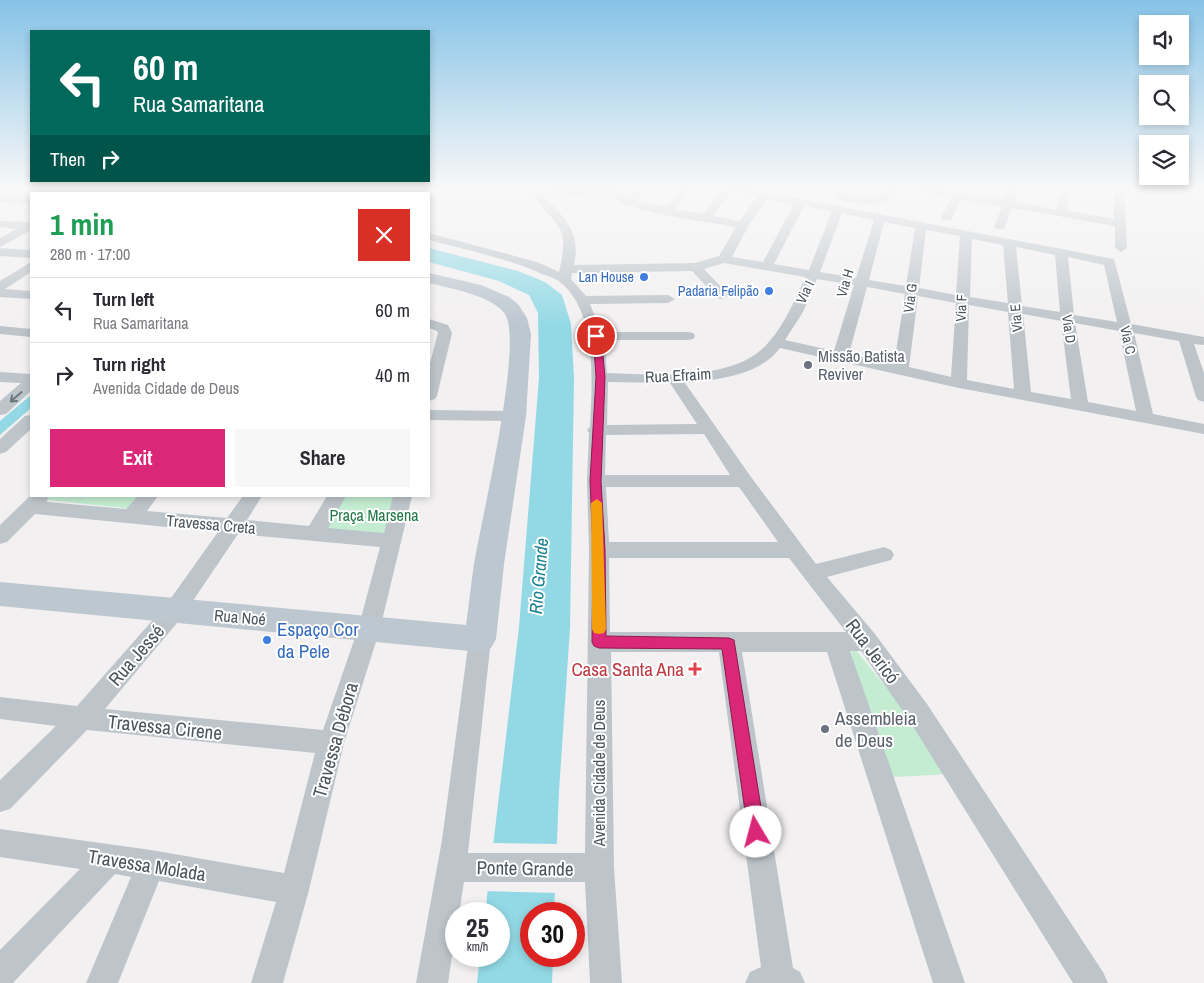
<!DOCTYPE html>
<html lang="en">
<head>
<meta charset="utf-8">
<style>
  :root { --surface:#fff; --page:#f7f7f7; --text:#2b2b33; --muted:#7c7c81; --line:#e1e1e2; --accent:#db2777 }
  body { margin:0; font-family:"Archivo Narrow",sans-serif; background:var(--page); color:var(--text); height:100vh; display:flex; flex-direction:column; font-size:19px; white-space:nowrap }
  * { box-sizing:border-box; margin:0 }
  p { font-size:16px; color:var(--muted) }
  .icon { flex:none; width:28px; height:28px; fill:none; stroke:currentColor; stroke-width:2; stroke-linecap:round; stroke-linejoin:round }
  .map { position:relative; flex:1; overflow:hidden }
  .side { position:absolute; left:30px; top:192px; width:400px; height:305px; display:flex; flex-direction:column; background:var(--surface); border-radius:0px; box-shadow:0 2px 8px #0003 }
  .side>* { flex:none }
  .top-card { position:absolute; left:30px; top:30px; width:400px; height:152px; border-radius:0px; box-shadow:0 2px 8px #0003; background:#00695c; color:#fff; overflow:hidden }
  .buttons { position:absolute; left:1139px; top:15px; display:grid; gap:10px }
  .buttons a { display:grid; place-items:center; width:50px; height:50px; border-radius:0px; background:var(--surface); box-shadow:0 2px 8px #0003; font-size:25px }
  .speed { position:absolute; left:445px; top:902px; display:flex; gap:10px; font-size:25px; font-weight:700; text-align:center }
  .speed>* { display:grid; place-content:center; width:65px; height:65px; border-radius:50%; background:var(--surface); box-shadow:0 2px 8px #0003; line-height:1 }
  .speed small { font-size:12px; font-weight:400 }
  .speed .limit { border:8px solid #d22; background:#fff; color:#111 }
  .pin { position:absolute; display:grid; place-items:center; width:42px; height:42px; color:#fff; margin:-21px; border:2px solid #fff; border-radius:50%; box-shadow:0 1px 5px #0007 }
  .me { position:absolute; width:55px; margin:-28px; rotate:352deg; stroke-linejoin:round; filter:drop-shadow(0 0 4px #0008) }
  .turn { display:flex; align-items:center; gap:18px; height:105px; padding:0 20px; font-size:22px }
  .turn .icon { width:65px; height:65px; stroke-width:2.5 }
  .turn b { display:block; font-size:35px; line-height:42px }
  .then { display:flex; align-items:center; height:48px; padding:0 20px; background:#0003; gap:10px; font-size:19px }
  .round { display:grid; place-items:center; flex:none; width:52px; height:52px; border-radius:0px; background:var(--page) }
  .head { display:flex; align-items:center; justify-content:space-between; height:85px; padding:0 20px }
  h1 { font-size:30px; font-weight:700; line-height:38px; color:#1e9e55 }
  .action { display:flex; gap:10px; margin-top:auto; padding:10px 20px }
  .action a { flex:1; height:58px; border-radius:0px; background:var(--accent); color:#fff; font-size:20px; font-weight:700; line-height:58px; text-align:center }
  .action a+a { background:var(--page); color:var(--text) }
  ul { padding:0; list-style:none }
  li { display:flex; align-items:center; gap:15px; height:65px; padding:0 20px; border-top:1px solid var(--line) }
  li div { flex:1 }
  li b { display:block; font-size:19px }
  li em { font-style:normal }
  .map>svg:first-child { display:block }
</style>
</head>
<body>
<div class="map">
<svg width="1204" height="983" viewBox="0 0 1204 983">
  <rect width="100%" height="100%" fill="#f2f0f0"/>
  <g fill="#c3ecd0">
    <polygon points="41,496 144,496 134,509 38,499"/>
    <polygon points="339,496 399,496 389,535 321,529"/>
    <polygon points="850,643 899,703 949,774 877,778 859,704"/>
  </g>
  <g fill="#93d9e5">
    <polygon points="429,248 518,271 545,282 562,295 571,324 574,378 570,628 559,791 554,914 531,914 531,956 553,956 552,983 477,983 480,956 499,956 499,914 485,914 519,627 539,378 538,313 529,295 499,281 429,262"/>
    <polygon points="31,395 31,408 0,435 0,421"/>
  </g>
  <polygon fill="#f2f0f0" points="491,843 559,844 558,893 485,891"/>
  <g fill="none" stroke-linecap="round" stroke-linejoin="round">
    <g fill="#bdc5cb" fill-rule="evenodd">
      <polygon points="85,189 97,189 91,194 78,194"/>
      <rect x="128" y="189" width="10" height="5"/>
      <polygon points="263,189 274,189 279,194 267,194"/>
      <path d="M612,189L628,196L636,189H647L636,200L665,207L681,189H691L675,209L703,214L723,189H748L1114,259L1131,324L1204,337V345L1194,344L1204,373V402L1198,400L1196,397L1179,341L1134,333L1153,414L1204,424V434L959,388L780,348C759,376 717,380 685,383L751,477L816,564L884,547L891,550L894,555L891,560L827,577L875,634L927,704L1103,972L1108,983H1073L909,720L861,651H850L965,983H933L827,652H742L793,968L800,972L805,983H745L750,972L761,967L719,652H611L614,868L622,983H590L585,882H464L459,914H456V930L448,983H416L442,840L469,639L472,632L480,630L488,632L491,639L468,853H585L589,550L587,481L589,433L587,430L590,427C592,384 598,312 560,282C555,278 548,276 542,274C507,258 466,250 429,240V233L537,262L559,272C570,224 559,230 533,196L534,194L553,190ZM731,192L757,197L740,221L713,216ZM606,194C613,197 620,203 627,205C662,217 699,220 736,227L719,256L695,263L574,265C581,233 566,220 546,198ZM767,199L794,204L763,262L732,257L749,225ZM804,206L832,211L809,270L774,264ZM842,213L874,220L856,278L820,272ZM884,222L915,228L906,286L869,280ZM926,230L960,236L956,295L919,288ZM972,239L1003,245L1008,303L970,297ZM1016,247L1055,255L1060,312L1022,306ZM1068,257L1104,265L1117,322L1074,315ZM724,263L805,277C795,300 785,324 768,343C734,383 654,374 607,373L604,340H688L693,339L695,336L693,333L688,332H601L590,304L668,303L675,299L668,295L586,296L571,279L572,273L692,271L717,298L722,299L729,295L704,269ZM817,279L854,285L834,351L785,340L803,312ZM867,287L905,294L894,364L849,354ZM918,296L956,303L951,377L909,367ZM969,305L1008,312L1014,389L967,380ZM1023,314L1061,321L1071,399L1031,392ZM1075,323L1119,331L1136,411L1088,402ZM608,382L670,383L697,424L607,425ZM704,434L730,475H605L606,435ZM606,487H739L778,542H609ZM609,558H789L846,632H610Z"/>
      <path d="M891,189H902C885,210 857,204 834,198L833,196L838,193C856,196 876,203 891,189Z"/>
      <polygon points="915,189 937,189 954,192 956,189 966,189 964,193 1004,200 1009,189 1019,189 1015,202 1057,210 1060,189 1070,189 1068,211 1114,219 1114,189 1124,189 1127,248 1121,252 1115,248 1115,226 1012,208 1004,229 996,229 994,227 1002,207 961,199 951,220 943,220 941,218 951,198 920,192"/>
      <polygon points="0,196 31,198 31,204 0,202"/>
      <polygon points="0,221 31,222 31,230 0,247 0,238 17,229 0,227"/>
      <polygon points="0,248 31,250 31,258 0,256"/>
      <polygon points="31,262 31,272 5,289 31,291 31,299 0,297 0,281"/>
      <polygon points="429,319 448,325 452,333 437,396 435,399 429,401 429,367 438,333 437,331 429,328"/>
      <polygon points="0,326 31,329 31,337 0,334"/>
      <polygon points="0,372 31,374 31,391 6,414 0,415 0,401 21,383 0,382"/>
      <polygon points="429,410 514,411 520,412 522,416 520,420 514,421 429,420"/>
      <polygon points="31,415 31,429 6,452 0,454 0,439 25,416"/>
      <path d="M31,495L47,496L48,499L47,502L126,509L138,496H158L147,511L227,518L243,496H262L247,520L309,526L327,496H346L328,528L384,533L393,496H412L380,629L344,743L309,890L283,983H251L276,902L159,881L118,983H86L131,877L115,874L13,983H0V950L80,869L0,857V829L151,850L284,873L315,753L87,730L10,809L0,812V780L56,726L0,719V697L77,706L166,605L218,532L35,514L7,542L0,544V525ZM238,534L380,547L358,629L323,730L105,709L182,617Z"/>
    </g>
    <g fill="#bdc7d0" fill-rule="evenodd">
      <rect x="188" y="189" width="14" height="5"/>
      <path d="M429,273L481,285L509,297L518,304L527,318L531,334L526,416L504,564L496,639L491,648L480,652L0,606V582L466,625C469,604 471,584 474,564C481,521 524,343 505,314C493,296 449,288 429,283Z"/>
    </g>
  </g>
  <defs><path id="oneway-shaft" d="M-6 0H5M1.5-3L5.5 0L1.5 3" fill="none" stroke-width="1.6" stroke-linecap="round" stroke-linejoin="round" transform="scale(1.25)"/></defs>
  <use stroke="#6c767d" href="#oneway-shaft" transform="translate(16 397) rotate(139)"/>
  <linearGradient id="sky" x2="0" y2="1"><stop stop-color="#86c3e7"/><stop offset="0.58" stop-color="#f9f8f8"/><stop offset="1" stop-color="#f9f8f8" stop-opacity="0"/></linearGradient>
  <rect width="1204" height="326" fill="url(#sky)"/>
  <polygon fill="#db2777" stroke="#8e194d" points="593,334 601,336 605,377 601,481 605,550 606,636 729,638 734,640 765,832 763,838 756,841 750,838 748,832 722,649 599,648 594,646 592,642 593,550 590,481 596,377"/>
  <polygon fill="#f59e0b" points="597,499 602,503 606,629 604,633 599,634 594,633 592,629 591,503"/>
  <g fill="#3f7fe0" stroke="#fff" stroke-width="2">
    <circle cx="644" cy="277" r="5"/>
    <circle cx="769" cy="291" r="5"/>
    <circle cx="267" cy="640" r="5"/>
  </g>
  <g fill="#6b7280" stroke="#fff" stroke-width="2">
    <circle cx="808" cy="365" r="5"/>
    <circle cx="825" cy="729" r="5"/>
  </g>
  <path fill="#e0444e" stroke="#fff" stroke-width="2" d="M692.5 661.5h5v5h5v5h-5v5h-5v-5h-5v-5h5z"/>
  <g text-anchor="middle" stroke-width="4" stroke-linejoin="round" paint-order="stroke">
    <g font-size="14" fill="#366cbe" stroke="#fff" text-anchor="end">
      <text x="634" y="282">Lan House</text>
      <text x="759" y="296">Padaria Felipão</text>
    </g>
    <g font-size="14" fill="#49545c" stroke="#fff">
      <text transform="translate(845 283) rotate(-74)" y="5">Via H</text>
      <text transform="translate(805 292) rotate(-65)" y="5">Via I</text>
      <text transform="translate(910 298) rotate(-82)" y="5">Via G</text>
      <text transform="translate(961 308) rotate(-88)" y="5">Via F</text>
      <text transform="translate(1016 318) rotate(-95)" y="5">Via E</text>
      <text transform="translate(1069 329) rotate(82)" y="5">Via D</text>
      <text transform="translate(1128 340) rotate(77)" y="5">Via C</text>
    </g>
    <g font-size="16" fill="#5b616d" stroke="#fff" text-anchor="start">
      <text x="818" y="362">Missão Batista<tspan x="818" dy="18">Reviver</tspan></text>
    </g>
    <g font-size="16" fill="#49545c" stroke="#fff">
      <text transform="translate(678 375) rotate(-3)" y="6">Rua Efraim</text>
      <text transform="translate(211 524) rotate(5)" y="6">Travessa Creta</text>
      <text transform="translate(240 617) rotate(5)" y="6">Rua Noé</text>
      <text transform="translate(599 773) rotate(-90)" y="6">Avenida Cidade de Deus</text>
    </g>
    <g font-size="16" fill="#1f7846" stroke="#fff">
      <text x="374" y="521">Praça Marsena</text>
    </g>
    <g font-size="18" font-style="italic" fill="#188091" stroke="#fff">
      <text transform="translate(539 576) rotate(-85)" y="6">Rio Grande</text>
    </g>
    <g font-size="19" fill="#366cbe" stroke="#fff" text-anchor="start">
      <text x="277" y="636">Espaço Cor<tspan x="277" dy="22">da Pele</tspan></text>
    </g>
    <g font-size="19" fill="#49545c" stroke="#fff">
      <text transform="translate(873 651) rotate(53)" y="7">Rua Jericó</text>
      <text transform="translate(136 655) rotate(-49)" y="7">Rua Jessé</text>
      <text transform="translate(165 727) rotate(6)" y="7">Travessa Cirene</text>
      <text transform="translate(335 740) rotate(-74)" y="7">Travessa Débora</text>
      <text transform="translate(147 865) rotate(9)" y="7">Travessa Molada</text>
      <text transform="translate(525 868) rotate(1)" y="7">Ponte Grande</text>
    </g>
    <g font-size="19" fill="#be3a42" stroke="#fff" text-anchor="end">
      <text x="684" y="676">Casa Santa Ana</text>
    </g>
    <g font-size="19" fill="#5b616d" stroke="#fff" text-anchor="start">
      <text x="835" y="725">Assembleia<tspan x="835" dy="22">de Deus</tspan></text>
    </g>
  </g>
</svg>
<div class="buttons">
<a><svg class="icon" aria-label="sound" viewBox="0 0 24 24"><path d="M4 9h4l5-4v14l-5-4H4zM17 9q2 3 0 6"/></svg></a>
<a><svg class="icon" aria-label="search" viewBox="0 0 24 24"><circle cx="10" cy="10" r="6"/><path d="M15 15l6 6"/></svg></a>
<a><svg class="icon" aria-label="layers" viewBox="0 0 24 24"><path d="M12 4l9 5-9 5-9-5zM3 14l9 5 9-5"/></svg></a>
</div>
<div class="speed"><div>25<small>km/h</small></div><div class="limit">30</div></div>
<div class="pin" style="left:596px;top:336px;background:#d93025"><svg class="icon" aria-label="arrive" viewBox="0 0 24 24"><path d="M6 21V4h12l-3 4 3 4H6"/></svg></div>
<svg class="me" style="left:756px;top:832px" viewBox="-20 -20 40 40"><circle r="19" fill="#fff"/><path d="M0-13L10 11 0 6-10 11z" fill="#db2777"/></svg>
<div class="top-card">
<div class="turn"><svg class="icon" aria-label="left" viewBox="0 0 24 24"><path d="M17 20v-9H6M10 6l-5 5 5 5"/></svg><div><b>60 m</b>Rua Samaritana</div></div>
<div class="then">Then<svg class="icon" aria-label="right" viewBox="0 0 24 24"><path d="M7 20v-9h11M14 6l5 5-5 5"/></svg></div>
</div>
<section class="side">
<div class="head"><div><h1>1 min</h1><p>280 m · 17:00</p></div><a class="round" style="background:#d93025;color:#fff"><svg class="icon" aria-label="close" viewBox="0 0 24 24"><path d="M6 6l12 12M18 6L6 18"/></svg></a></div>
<ul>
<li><svg class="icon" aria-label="left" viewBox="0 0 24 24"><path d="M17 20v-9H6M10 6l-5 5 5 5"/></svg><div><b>Turn left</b><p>Rua Samaritana</p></div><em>60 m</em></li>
<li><svg class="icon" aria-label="right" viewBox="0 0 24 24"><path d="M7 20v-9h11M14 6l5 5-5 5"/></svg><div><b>Turn right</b><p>Avenida Cidade de Deus</p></div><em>40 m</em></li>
</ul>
<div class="action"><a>Exit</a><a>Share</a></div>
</section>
</div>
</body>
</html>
